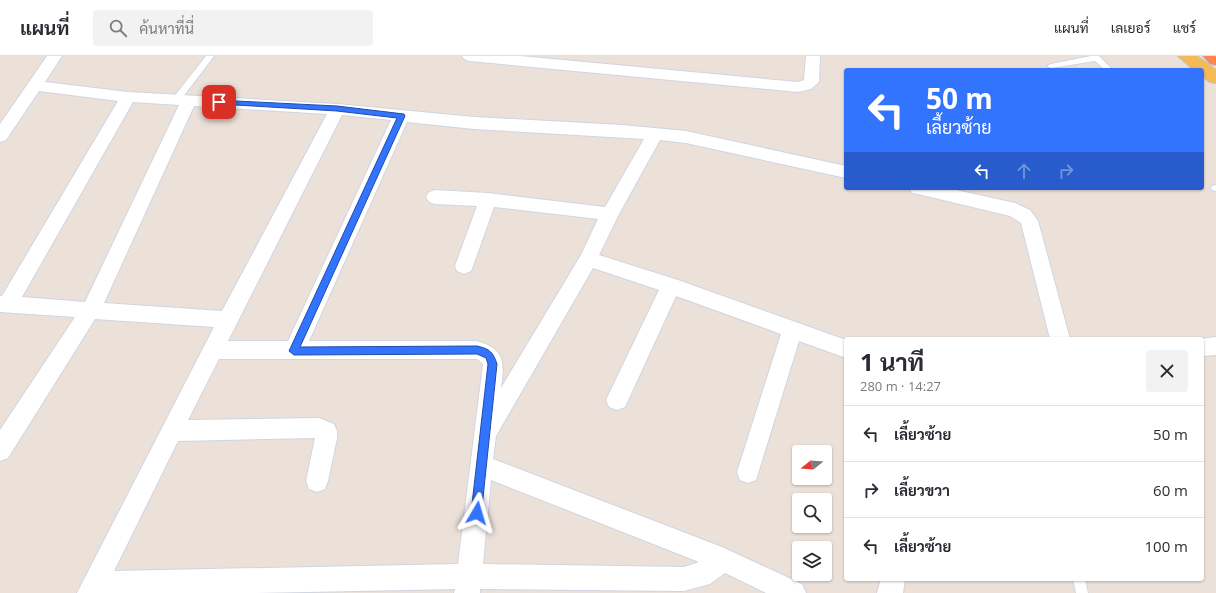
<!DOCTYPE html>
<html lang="th">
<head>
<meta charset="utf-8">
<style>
  :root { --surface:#fff; --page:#f2f2f3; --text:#2b2b33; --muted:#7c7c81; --line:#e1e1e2 }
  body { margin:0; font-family:"Open Sans",Sarabun,sans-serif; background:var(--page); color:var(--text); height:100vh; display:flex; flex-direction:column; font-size:15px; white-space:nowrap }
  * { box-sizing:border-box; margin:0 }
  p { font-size:13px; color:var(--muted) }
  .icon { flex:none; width:22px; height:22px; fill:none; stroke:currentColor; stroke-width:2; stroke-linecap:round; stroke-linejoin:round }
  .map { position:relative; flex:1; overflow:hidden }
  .sheet { position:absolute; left:844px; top:281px; width:360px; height:244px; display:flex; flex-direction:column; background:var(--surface); border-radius:4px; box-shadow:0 1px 3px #0004 }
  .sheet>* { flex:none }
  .guide { position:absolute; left:844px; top:12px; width:360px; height:122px; border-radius:4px; box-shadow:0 1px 3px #0004; background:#3374ff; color:#fff; overflow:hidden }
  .needle { width:26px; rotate:253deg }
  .controls { position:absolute; left:792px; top:389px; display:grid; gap:8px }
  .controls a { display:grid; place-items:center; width:40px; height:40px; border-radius:4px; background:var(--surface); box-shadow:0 1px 3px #0004; font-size:20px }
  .pin { position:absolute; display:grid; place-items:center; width:34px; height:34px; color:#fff; margin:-17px; border-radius:8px; box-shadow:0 2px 6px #0006 }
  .me { position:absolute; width:44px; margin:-22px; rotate:7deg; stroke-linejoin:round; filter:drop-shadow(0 0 3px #0008) }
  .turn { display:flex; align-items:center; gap:14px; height:84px; padding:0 16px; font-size:18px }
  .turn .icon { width:52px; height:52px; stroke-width:2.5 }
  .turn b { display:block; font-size:28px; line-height:34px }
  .lanes { display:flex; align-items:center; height:38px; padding:0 16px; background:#0003; justify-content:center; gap:20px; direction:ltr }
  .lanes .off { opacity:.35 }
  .round { display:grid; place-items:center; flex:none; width:42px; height:42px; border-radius:4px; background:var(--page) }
  .overview { display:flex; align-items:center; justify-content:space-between; height:68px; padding:0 16px }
  h1 { font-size:24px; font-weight:700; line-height:30px }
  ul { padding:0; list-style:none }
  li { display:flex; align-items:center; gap:12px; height:56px; padding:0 16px; border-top:1px solid var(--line) }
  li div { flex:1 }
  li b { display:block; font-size:15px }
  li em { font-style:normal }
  header { display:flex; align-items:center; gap:24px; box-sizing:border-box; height:56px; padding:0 20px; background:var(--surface); border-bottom:1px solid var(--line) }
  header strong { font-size:19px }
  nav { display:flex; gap:22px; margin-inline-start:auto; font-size:14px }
  .search { width:280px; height:36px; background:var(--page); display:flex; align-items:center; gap:10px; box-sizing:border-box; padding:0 14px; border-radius:4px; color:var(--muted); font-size:15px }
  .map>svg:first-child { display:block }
</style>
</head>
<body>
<header>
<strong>แผนที่</strong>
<div class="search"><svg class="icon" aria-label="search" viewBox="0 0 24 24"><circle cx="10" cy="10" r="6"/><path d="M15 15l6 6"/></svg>ค้นหาที่นี่</div>
<nav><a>แผนที่</a><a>เลเยอร์</a><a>แชร์</a></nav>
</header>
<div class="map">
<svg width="1216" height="537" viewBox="0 0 1216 537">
  <rect width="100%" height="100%" fill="#ece1d9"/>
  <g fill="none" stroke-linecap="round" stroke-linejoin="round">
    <defs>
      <g id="lane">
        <polygon points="206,0 214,0 179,46 173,46 173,42"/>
        <polygon points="1091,0 1099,0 1113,14 1105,14 1095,5 1051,12 1047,10 1051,8"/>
        <polygon points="1216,129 1216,135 1212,134 1211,132 1212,130"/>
        <polygon points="1073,523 1085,523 1088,537 1076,537"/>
      </g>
      <g id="street">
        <path d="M47,0H62L45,26L128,36L337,48L474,61L622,69L686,75L846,110V122L686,87L660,84L619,158L599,199L678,224L846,284V302L799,285L756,424L748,427L740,424L737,416L781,278L676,240L625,351L617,354L609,351L606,344L659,234L593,212L496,380L493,403L722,491L802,528L806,537H766L725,517L710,528L684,535L480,533V537H454L455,533L256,537H77L214,271L95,263L8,402L0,405V374L75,261L0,256V240H2L118,45L39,35L6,84L0,86V68ZM133,46L179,49L85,246L22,241ZM194,50L327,58L222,255L104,247ZM342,59L391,64L288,285H228ZM407,66L474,73L644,83L605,151L488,137L435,134L429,136L426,141L429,146L435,148L477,150L455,210L457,215L464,218L471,215L473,210L494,151L598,163L581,199L501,332C504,306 506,294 477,285H309ZM219,303H477L483,308L458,508L114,515L178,385L315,382L306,425L309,433L317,436L325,433L328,425L337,382V375L334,368L319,362L188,364ZM491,424L699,506L684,511L483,508Z"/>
        <polygon points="462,0 520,0 798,26 804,24 806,0 820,0 819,26 811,33 798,36 469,5 464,3"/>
        <polygon points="909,132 947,132 1015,147 1030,154 1038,165 1070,283 1050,283 1021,167 1010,160 918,138 912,137"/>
        <polygon points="1216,281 1216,299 1202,300 1202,283 1200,283"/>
        <polygon points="881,523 905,523 903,537 877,537"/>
      </g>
      <polygon id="primary" points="1178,0 1197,0 1216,14 1216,27 1210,26 1202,20 1202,14 1194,14"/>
      <polygon id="highway" points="1203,0 1216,0 1216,9 1210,8"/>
    </defs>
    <use href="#lane" stroke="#cfd5e2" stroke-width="2"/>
    <use href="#street" stroke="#cfd5e2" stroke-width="2"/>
    <use href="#primary" stroke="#c3c3c3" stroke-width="2"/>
    <use href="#highway" stroke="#c3c3c3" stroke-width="2"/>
    <use href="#lane" fill="#fff" fill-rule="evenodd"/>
    <use href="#street" fill="#fff" fill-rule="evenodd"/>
    <use href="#primary" fill="#f5ba55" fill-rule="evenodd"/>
    <use href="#highway" fill="#ff8551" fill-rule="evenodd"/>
  </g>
  <path fill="#3374ff" stroke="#214ba6" d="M216,44L337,50L404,58L405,60L300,291L477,290C490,293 493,296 497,308L481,461L477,462L473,461L471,457L488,308L486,302L477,298L294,299L289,295L397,62L337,55L219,48L215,46Z"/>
</svg>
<div class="controls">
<a><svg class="needle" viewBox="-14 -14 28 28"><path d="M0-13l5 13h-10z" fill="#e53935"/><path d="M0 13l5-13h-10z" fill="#7c7c81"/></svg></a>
<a><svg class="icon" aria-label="search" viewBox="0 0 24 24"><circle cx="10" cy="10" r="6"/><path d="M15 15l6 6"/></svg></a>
<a><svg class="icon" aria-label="layers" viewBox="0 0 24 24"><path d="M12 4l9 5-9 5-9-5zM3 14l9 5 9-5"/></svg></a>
</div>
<div class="pin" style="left:219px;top:46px;background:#d93025"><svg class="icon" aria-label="arrive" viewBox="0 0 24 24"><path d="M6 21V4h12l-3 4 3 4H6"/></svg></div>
<svg class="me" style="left:477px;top:457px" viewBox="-20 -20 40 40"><path d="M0-17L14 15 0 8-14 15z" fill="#3374ff" stroke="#fff" stroke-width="4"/></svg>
<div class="guide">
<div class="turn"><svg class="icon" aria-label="left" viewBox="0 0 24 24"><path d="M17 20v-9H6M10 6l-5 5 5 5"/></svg><div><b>50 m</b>เลี้ยวซ้าย</div></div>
<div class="lanes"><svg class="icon" aria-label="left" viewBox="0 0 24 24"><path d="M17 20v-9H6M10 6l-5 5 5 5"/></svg><svg class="icon off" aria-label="ahead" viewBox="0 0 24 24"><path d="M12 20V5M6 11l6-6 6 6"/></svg><svg class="icon off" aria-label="right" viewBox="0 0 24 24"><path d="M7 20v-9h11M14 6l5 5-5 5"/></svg></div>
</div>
<section class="sheet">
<div class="overview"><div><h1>1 นาที</h1><p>280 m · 14:27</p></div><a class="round"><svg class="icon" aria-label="close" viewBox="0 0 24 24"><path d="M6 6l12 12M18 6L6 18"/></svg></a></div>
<ul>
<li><svg class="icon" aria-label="left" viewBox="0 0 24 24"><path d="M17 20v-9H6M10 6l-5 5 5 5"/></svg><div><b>เลี้ยวซ้าย</b></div><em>50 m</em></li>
<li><svg class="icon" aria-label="right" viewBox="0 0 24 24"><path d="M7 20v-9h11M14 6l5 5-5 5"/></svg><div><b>เลี้ยวขวา</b></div><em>60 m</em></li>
<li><svg class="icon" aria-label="left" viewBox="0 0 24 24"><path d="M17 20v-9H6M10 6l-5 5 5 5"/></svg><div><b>เลี้ยวซ้าย</b></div><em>100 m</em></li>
</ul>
</section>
</div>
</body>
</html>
